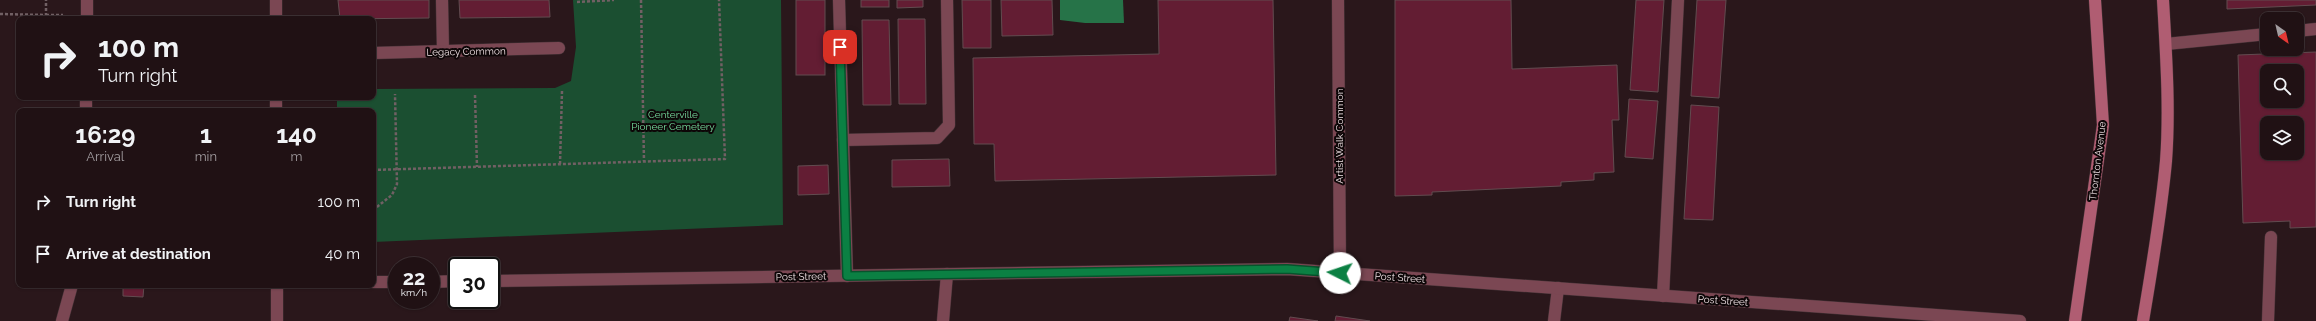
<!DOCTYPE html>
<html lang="en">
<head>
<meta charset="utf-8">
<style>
  :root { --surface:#201114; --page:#281a1d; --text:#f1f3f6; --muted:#a29da0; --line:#3d3134 }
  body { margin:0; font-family:Raleway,sans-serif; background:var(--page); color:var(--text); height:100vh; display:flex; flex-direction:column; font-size:15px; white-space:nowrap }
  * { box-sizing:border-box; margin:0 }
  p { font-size:13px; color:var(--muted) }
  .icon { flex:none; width:22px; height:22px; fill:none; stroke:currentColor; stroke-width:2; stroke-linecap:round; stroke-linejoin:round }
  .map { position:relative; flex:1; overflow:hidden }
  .side { position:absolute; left:16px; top:108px; width:360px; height:180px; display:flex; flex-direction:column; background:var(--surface); border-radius:8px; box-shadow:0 1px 3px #0004,0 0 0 1px var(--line) }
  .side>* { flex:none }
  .banner { position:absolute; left:16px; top:16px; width:360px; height:84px; border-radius:8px; box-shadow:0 1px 3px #0004,0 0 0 1px var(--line); background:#201114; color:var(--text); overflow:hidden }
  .needle { width:26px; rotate:146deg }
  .tools { position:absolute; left:2260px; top:12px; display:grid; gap:8px }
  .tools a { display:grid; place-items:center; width:44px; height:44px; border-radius:8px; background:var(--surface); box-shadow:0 1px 3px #0004,0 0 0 1px var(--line); font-size:20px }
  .speed { position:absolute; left:388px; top:257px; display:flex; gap:8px; font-size:20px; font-weight:700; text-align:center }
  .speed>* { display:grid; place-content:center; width:52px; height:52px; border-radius:50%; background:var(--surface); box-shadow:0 1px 3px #0004,0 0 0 1px var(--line); line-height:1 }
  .speed small { font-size:10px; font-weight:400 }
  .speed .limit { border:2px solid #111; border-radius:6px; background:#fff; color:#111 }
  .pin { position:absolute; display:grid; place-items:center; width:34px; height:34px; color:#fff; margin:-17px; border-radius:8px; box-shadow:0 2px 6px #0006 }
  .me { position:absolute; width:44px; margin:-22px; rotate:274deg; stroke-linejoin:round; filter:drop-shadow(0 0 3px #0008) }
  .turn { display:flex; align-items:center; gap:14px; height:84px; padding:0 16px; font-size:18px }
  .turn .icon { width:52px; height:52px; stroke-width:2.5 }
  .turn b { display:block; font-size:28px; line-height:34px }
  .eta { display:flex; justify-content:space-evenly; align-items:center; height:68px; text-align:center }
  .eta b { font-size:24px; font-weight:700; line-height:28px }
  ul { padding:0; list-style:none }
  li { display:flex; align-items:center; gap:12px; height:52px; padding:0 16px }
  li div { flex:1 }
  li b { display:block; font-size:15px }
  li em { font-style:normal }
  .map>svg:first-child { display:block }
</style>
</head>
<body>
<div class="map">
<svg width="2316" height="321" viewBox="0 0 2316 321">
  <rect width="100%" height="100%" fill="#2a171b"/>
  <polygon fill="#1b4f31" points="573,0 781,0 783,225 373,242 373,111 337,111 337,97 373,97 373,89 555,88 571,81 576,47"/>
  <polygon fill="#267348" points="1060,0 1123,0 1124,23 1085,23 1060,20"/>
  <g fill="#631d33" stroke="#624c50" fill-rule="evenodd">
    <polygon points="338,0 429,0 429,18 340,19"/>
    <polygon points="459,0 549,0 550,17 460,18"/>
    <rect x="796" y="0" width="29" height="75"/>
    <rect x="861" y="0" width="28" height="7"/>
    <polygon points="897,0 923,0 923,7 897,8"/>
    <polygon points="962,0 991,0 991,48 963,48"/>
    <polygon points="1001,0 1052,0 1053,35 1002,36"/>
    <polygon points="1158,0 1273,0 1276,175 995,181 994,144 974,144 973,58 1159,54"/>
    <polygon points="1395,0 1511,0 1512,69 1617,65 1619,120 1612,120 1614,172 1594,173 1594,180 1561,182 1561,186 1432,192 1432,195 1395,196"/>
    <polygon points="1636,0 1664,0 1658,92 1630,90"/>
    <polygon points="1697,0 1726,0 1719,98 1691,96"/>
    <polygon points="2227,0 2316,0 2316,5 2227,9"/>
    <polygon points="898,19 925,19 926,104 899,104"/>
    <polygon points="862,20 889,20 891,105 863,105"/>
    <path d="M2316,52V227L2290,228V221L2243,223L2238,55ZM2267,71H2297V101H2267ZM2267,123H2297V153H2267Z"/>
    <polygon points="1629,99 1658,101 1653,159 1625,157"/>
    <polygon points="1691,105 1719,107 1713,220 1684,219"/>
    <polygon points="949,159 950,186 892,187 892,160"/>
    <polygon points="828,165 829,194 798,195 798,166"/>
    <polygon points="123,285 144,285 143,297 123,296"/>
    <polygon points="1336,316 1370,321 1335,321"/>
    <polygon points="1290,317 1318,321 1289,321"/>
  </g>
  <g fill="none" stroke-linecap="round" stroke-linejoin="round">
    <defs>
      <g id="lane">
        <polyline points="442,0 443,51"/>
        <polyline points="839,0 847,276"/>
        <polyline points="2297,31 2316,29"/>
        <polyline points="2166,44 2267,34"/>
        <polyline points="843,140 937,138 949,125 947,0"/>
        <polyline points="1663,296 1678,0"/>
        <polyline points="943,321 947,274"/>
        <polyline points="1554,321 1558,288"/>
        <polyline points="2268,321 2271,237"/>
      </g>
      <g id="street">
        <polyline points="1338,0 1340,273"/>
        <polyline points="87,19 87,0"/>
        <polyline points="276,19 276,0"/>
        <polyline points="373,53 559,48"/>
        <polyline points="276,97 276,111"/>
        <polyline points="86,111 86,97"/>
        <polyline points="491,281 1287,269 2020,321"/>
        <polyline points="373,282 397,282"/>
        <polyline points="431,282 457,281"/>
        <polyline points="277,285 277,321"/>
        <polyline points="62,321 72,285"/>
      </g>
      <g id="secondary">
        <polyline points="2075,321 2103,125 2095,0"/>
        <path d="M2143,321C2152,268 2161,215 2166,161C2170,108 2166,53 2163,0"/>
      </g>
    </defs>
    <use href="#lane" stroke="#453337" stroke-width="13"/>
    <use href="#street" stroke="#453337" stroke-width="13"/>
    <use href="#secondary" stroke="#453337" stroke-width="13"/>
    <g stroke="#716064" stroke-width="2.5" stroke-dasharray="3 2" stroke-linecap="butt">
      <polyline points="641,0 644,161"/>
      <polyline points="577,2 614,0"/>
      <polyline points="0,14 46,15 46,0"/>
      <polyline points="46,15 63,15"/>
      <polyline points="475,95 477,167"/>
      <polyline points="560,164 562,91"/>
      <polyline points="373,170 725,159 719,0"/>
      <polyline points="373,210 392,195 397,184 395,94"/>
    </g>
    <use href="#lane" stroke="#7b4753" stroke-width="12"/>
    <use href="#street" stroke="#7b4753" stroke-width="12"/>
    <use href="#secondary" stroke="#b05d72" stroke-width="12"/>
  </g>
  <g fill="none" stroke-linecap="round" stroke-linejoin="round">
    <defs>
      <polyline id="route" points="840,47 847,276 1287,269 1340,273"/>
    </defs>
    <use href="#route" stroke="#07532c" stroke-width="10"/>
    <use href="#route" stroke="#0b8043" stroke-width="7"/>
  </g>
  <g text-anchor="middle" stroke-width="4" stroke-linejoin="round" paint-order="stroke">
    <g font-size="10" fill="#eee0e3" stroke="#0d0607">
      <text transform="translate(466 51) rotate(-1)" y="4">Legacy Common</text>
      <text transform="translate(1339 136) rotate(-90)" y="4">Artist Walk Common</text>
      <text transform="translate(2097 161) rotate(-83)" y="4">Thornton Avenue</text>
      <text transform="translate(801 276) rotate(-1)" y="4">Post Street</text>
      <text transform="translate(1400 277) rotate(4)" y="4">Post Street</text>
      <text transform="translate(1723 300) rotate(4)" y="4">Post Street</text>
    </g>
    <g font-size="10" fill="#77de9f" stroke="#0d0607">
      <text x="673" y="118">Centerville<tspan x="673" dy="12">Pioneer Cemetery</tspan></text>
    </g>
  </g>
</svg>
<div class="tools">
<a><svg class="needle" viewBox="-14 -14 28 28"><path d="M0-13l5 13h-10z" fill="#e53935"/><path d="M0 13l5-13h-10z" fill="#a29da0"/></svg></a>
<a><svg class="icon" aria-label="search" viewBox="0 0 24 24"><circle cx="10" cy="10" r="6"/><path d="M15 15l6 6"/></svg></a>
<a><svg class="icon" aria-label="layers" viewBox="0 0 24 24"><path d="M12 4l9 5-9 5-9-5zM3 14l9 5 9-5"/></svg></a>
</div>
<div class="speed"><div>22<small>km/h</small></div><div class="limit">30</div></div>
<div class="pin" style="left:840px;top:47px;background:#d93025"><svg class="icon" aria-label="arrive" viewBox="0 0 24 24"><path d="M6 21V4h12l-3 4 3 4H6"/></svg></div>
<svg class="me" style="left:1340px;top:273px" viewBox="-20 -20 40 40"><circle r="19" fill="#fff"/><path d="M0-13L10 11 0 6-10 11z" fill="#0b8043"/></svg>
<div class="banner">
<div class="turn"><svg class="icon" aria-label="right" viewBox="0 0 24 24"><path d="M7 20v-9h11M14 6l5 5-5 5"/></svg><div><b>100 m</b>Turn right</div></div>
</div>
<section class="side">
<div class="eta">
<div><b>16:29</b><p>Arrival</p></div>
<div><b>1</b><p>min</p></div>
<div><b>140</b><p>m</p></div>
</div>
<ul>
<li><svg class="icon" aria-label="right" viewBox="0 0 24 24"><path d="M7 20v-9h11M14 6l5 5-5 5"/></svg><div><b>Turn right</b></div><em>100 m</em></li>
<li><svg class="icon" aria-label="arrive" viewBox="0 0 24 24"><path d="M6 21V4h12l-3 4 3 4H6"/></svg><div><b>Arrive at destination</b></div><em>40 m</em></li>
</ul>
</section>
</div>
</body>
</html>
